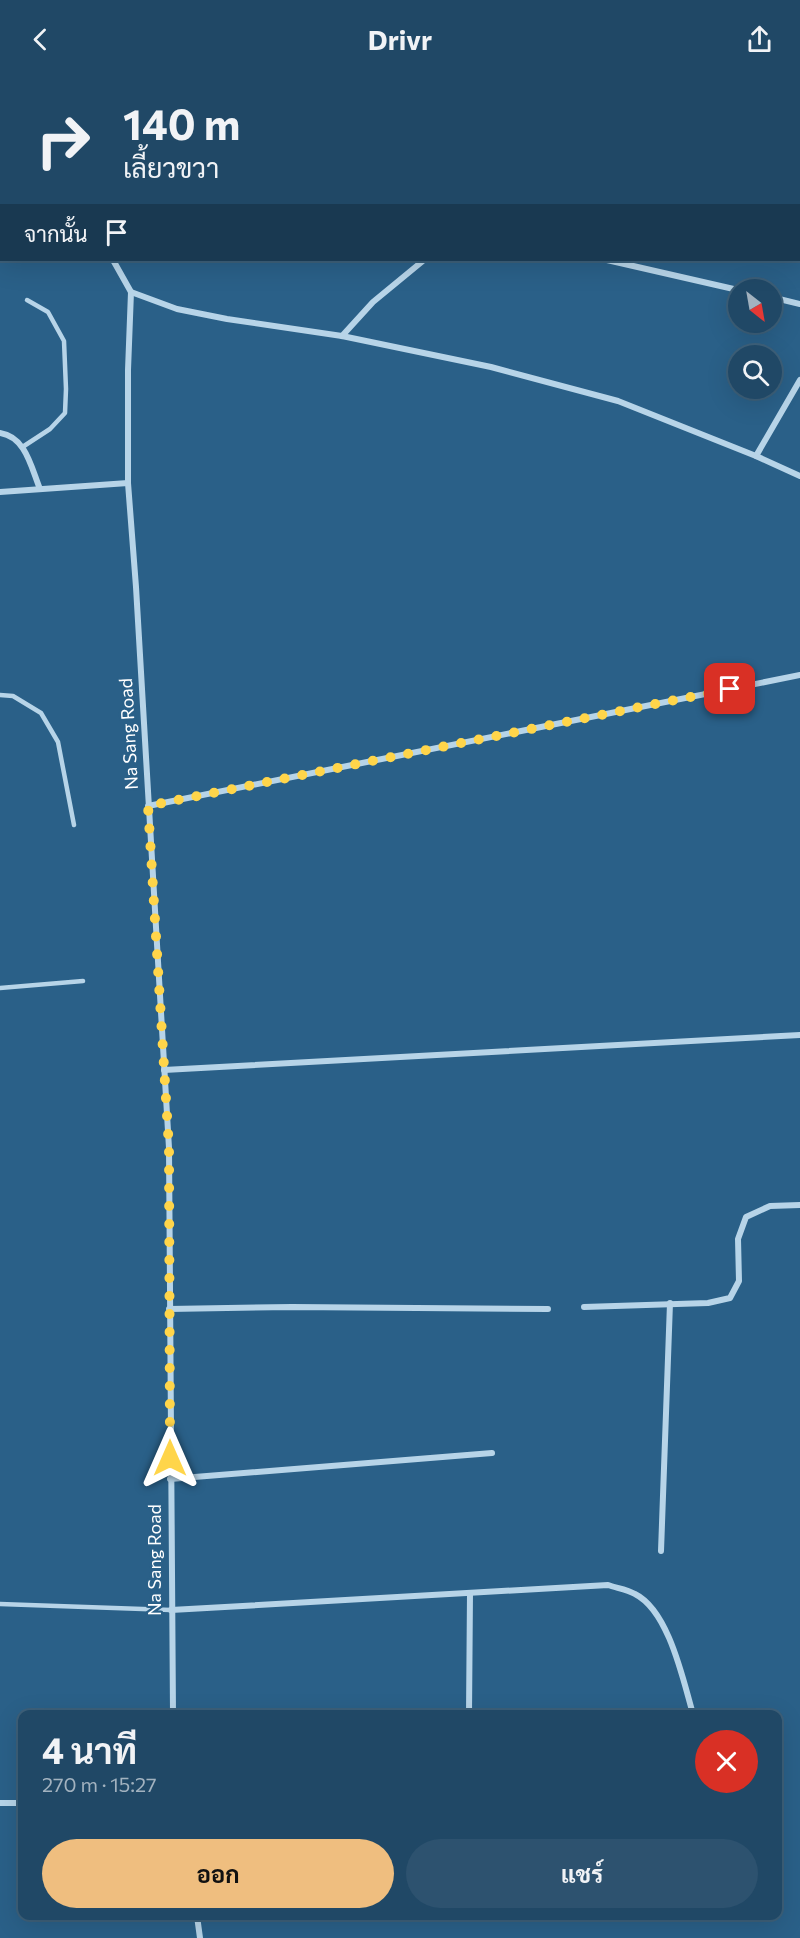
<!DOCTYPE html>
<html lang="th">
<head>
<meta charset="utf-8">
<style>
  :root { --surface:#204866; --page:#2d526f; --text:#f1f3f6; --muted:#a2b2bf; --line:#3d607a; --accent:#efbe7f }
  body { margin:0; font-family:Commissioner,Sarabun,sans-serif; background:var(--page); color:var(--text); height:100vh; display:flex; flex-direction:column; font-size:22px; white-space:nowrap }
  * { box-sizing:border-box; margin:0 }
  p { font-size:20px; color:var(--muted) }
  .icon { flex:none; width:33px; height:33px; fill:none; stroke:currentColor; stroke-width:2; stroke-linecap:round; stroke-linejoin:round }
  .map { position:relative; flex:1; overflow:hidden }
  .details { position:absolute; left:18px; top:1632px; width:764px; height:210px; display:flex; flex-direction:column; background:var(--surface); border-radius:12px; box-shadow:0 6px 24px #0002,0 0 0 2px var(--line) }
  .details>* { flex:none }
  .hud { position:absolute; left:0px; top:0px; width:801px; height:183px; box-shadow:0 6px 24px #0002,0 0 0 2px var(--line); background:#204866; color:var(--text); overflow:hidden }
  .needle { width:39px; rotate:149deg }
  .controls { position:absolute; left:728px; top:201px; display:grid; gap:12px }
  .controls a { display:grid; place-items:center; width:54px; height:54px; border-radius:50%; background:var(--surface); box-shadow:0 6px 24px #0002,0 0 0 2px var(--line); font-size:30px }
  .pin { position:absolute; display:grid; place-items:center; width:51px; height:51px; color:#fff; margin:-26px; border-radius:12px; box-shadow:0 3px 9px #0006 }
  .me { position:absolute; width:66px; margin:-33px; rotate:0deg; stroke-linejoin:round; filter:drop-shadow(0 0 4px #0008) }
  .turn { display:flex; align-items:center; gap:21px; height:126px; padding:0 24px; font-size:27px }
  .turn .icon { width:78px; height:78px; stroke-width:2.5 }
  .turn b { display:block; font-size:42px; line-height:51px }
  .then { display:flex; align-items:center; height:57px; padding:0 24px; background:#0003; gap:12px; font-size:22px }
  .round { display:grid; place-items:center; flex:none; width:63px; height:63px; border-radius:32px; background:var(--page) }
  .head { display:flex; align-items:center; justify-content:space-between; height:102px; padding:0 24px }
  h1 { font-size:36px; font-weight:700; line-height:45px }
  .button { display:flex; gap:12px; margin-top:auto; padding:12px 24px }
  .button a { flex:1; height:69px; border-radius:36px; background:var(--accent); color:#111; font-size:24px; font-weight:700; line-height:69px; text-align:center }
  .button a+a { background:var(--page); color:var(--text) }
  header { display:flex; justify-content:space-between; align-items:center; height:78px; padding:0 24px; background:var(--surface); font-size:27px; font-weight:700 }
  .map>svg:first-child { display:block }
</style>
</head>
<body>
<header><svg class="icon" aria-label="back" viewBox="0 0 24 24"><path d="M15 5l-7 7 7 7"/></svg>Drivr<svg class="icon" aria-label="share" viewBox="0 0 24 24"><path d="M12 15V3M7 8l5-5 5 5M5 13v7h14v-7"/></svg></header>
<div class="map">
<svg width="800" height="1860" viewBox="0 0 800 1860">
  <rect width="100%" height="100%" fill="#2a6088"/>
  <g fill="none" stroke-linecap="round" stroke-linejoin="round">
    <g stroke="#b7d4e8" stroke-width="4.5">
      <polyline points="24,368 50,351 65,335 66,311 64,263 48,234 27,222"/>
      <polyline points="0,617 13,618 41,635 58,664 74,747"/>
      <polyline points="0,910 83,903"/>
      <polyline points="0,1526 171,1532"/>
    </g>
    <g stroke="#b7d4e8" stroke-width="6">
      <polyline points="9,0 10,2"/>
      <polyline points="269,0 269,2"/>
      <polyline points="570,0 571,2"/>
      <polyline points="113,182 131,214 128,292 128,405 136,509 169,1070 173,1636"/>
      <polyline points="607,182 738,212"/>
      <polyline points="131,214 177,231 227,241 342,258 491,289 618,323 756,378 800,398"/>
      <polyline points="771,219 800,226"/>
      <polyline points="342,258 373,224 424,182"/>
      <path d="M0,355C26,359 31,389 40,411"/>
      <polyline points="756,378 800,302"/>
      <polyline points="0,414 128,405"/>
      <polyline points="148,728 800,597"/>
      <polyline points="164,992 800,957"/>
      <polyline points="584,1229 708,1225 730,1220 739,1203 738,1161 746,1139 770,1128 800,1127"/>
      <polyline points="169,1231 292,1229 548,1231"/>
      <polyline points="170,1401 492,1375"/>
      <polyline points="661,1473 670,1225"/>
      <path d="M171,1532L608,1507C616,1510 627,1511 635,1516C669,1533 683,1602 693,1636"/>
      <polyline points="469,1636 470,1515"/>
      <polyline points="0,1725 22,1725"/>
      <polyline points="197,1838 200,1860"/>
    </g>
  </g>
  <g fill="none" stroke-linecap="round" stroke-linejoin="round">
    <polyline stroke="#ffd54a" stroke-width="10" stroke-dasharray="0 18" points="170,1380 169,1070 148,728 730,611"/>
  </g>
  <g text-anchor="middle" stroke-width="4.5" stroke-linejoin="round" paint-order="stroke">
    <g font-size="18" fill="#fff" stroke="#2a6088">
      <text transform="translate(129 656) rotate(-93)" y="6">Na Sang Road</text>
      <text transform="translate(155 1482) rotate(-90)" y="6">Na Sang Road</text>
    </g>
  </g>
</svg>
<div class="controls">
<a><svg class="needle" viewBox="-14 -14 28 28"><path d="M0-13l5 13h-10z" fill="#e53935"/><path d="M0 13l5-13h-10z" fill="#a2b2bf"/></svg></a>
<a><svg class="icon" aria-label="search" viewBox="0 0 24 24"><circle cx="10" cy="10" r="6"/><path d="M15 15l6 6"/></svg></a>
</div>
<div class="pin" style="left:730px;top:611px;background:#d93025"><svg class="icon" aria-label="arrive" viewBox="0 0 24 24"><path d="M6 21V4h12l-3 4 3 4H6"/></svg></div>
<svg class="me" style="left:170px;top:1380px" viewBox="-20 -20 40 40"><path d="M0-17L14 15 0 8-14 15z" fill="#ffd54a" stroke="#fff" stroke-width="4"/></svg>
<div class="hud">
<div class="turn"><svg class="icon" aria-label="right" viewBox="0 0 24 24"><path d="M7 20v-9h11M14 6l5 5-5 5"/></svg><div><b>140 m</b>เลี้ยวขวา</div></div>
<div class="then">จากนั้น<svg class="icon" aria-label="arrive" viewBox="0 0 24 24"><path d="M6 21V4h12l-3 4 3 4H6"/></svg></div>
</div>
<section class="details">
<div class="head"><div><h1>4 นาที</h1><p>270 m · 15:27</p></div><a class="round" style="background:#d93025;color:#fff"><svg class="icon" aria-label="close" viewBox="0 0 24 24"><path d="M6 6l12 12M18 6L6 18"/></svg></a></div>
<div class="button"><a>ออก</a><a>แชร์</a></div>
</section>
</div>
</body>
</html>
